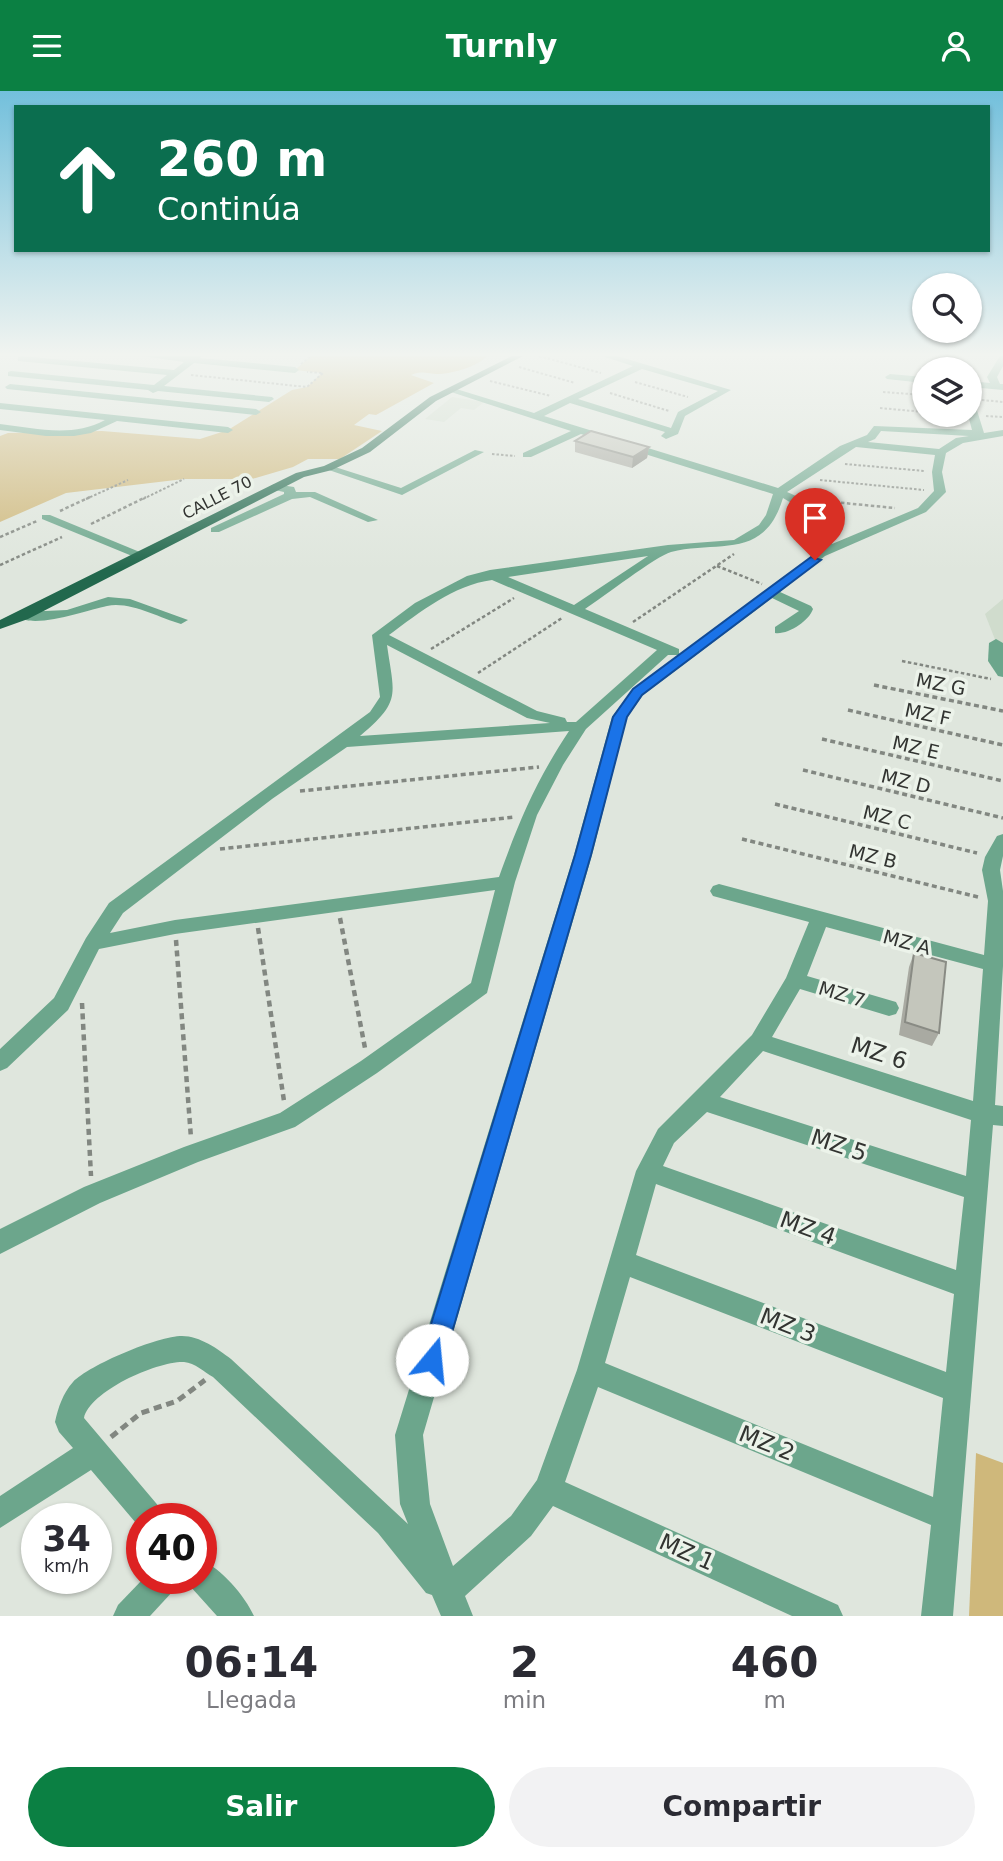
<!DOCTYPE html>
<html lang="es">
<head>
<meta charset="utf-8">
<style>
  :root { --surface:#fff; --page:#f2f2f3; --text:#2b2b33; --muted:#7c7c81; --accent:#0b8043 }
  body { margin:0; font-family:"DejaVu Sans",sans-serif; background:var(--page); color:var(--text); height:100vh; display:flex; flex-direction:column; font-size:26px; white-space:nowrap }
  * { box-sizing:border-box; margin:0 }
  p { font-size:23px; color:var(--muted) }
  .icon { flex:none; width:38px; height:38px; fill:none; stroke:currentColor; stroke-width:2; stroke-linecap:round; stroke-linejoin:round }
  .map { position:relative; height:1525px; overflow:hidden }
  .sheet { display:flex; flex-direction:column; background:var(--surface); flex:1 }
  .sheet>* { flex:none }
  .banner { position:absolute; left:14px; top:14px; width:976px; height:147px; border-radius:0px; box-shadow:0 2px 5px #0004; background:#0b6e4f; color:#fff; overflow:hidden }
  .tools { position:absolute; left:912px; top:182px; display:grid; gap:14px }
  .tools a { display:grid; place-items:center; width:70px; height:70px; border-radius:50%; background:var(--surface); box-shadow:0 2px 5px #0004; font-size:35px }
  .speed { position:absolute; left:21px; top:1412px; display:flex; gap:14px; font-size:35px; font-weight:700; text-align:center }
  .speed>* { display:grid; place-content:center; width:91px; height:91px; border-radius:50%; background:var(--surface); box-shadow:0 2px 5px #0004; line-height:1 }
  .speed small { font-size:18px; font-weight:400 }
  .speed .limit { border:10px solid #d22; background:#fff; color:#111 }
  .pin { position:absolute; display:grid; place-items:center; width:60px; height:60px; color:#fff; margin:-72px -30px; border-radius:50% 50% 50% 0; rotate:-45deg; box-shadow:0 0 7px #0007 }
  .pin .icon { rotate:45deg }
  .me { position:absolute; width:77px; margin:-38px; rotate:17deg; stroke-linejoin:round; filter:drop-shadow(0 0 5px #0008) }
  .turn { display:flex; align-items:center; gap:24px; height:147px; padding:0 28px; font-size:32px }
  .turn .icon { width:91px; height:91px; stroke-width:2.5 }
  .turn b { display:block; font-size:49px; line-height:60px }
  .eta { display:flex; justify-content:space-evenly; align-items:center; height:119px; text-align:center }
  .eta b { font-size:42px; font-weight:800; line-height:49px }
  .button { display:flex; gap:14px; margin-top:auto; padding:14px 28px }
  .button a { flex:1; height:80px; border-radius:42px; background:var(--accent); color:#fff; font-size:28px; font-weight:800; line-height:80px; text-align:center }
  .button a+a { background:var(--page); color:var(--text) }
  header { display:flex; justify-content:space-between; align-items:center; height:91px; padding:0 28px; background:var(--accent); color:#fff; font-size:32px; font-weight:800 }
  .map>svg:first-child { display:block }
</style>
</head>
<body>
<header><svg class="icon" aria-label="menu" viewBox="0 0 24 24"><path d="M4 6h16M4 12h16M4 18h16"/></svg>Turnly<svg class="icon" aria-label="person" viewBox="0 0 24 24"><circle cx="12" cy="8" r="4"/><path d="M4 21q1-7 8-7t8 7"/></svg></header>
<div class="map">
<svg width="1003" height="1525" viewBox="0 0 1003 1525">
  <rect width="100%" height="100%" fill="#dfe6dd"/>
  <g fill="#d0dccd">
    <polygon points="452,306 484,311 474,319 461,317 444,331 425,328"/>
    <polygon points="1003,508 1003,582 996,551 985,523"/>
  </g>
  <g fill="#cfb87b">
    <path d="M311,265H487C477,276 454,282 439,283C427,283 423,279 411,284L434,292L376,324L369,323L354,334L382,340L340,368H308L293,376L252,388H184L66,402L0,431V345L8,342L102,340L200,348L228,339L292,299L307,296L322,282L295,279Z"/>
    <polygon points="976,1362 1003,1372 1003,1525 969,1525"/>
  </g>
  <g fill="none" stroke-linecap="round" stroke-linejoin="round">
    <g stroke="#828781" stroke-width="2" stroke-dasharray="2.5 2" stroke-linecap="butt">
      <polyline points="539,265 601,282"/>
      <polyline points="301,273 311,265"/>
      <polyline points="519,276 575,292"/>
      <polyline points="191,284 307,296 323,282 307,281"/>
      <polyline points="490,290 551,305"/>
      <polyline points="635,291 688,306"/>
      <polyline points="883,301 924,304"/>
      <polyline points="610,302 669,320"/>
      <polyline points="982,309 1003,311"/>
      <polyline points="880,317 924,321"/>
      <polyline points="986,325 1003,326"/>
      <polyline points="492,363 515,365"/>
      <polyline points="845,373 925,380"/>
      <polyline points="820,389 924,399"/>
      <polyline points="86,408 128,389"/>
      <polyline points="143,408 184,388"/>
    </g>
    <g stroke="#828781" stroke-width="2.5" stroke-dasharray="3.5 2.5" stroke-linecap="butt">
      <polyline points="823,410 895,417"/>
      <polyline points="60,420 90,406"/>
      <polyline points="91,433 146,406"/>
      <polyline points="0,446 37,430"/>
      <polyline points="0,474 62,446"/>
      <polyline points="717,475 762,493"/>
      <polyline points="633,531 734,463"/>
      <polyline points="431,558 514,507"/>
      <polyline points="902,570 991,588"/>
      <polyline points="478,582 562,527"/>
    </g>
    <g stroke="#828781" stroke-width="3.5" stroke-dasharray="5 3.5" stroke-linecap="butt">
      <polyline points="874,594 1003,620"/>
      <polyline points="848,619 1003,654"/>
      <polyline points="822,648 1003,690"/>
      <polyline points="803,679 1003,727"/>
      <polyline points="300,700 539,676"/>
      <polyline points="775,713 977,762"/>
      <polyline points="742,748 978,806"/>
      <polyline points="220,758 515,726"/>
    </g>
    <g stroke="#828781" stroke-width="4.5" stroke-dasharray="6 4.5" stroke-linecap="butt">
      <polyline points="340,827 365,957"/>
      <polyline points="258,837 284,1010"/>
      <polyline points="176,849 191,1047"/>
      <polyline points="82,912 91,1085"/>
    </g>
    <polyline stroke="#828781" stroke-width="5" stroke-dasharray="8 5" stroke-linecap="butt" points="111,1346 141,1322 177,1310 205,1289"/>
    <g fill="#6ca68c" fill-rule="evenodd">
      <polygon points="21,265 174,279 184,271 142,265 202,265 200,267 295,276 299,279 295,282 194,272 164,295 272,306 274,308 269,311 158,300 153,302 148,299 8,285 8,281 11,280 154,294 167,284 18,270 18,266"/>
      <path d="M602,265H617L731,299L685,325L678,343L666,348L661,345L665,341L570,312L544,325L778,397L840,355L867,344L874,335L972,339L968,324L970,310L975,313L984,342L1003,339V345L963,352L946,362L942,381L946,401L926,421L825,465L780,501L811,515L813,518C809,530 788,544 775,542V536L799,520L772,507L643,604L627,626L592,764L423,1344L430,1413L453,1475L511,1425L537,1389L577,1279L636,1080L658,1038L752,944L786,887L809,831L713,805L710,800L713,795L719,793L984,864L988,810L982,779L985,766L997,745L1003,743V765L1000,779L1003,800V875L995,1014L1003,1015V1035L993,1034L953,1525H921L931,1434L598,1296L565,1391L838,1514L843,1525H792L553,1415L531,1445L465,1505L473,1525H441L432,1504L426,1502L378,1442L213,1286C204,1281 195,1272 184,1271C157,1270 90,1300 84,1327L161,1418L166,1428H142L141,1438L91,1379L0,1437V1405L73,1357L59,1341L55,1331C58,1317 63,1302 73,1291C89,1274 158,1245 182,1245C200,1245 218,1258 231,1268L408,1433L400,1413L395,1344L574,764L612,626L633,598L679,564H668L586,638L563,674L537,724L515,791L487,902L377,982L295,1036L198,1071L100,1112L0,1163V1138L84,1096L184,1056L280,1022L361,970L471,892L495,799L175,843L99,858L68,919L7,977L0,980V958L54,907L86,847L109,812L370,621L380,606L372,544L415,512L467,485L490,479L668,454L734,449L759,434L766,424L773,403L581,343L531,366H523V362L571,340L445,299L453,297L534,322L633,275ZM642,278L718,300L678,321L671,337L578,308ZM881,340L969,345L956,347L939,358L868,351L875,348ZM856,356L935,364L932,381L934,400L918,417L832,453C842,424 809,411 787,401ZM783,407L818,428C828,443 820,454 811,466L679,564V558L585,518C602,507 656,465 671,461C719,449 764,470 783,407ZM648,465L574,514L508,486ZM492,489L657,559L576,631H567L565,627L537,620L389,544C420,521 454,494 492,489ZM387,554L527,627L550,632L360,645C402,610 394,604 387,554ZM569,640C536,690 519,730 499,786L175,829L110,842L123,822L272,708L347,656ZM826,836L983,878L973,1010L772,946L800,898L889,925L896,923L899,917L896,911L807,885ZM763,960L971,1029L966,1085L720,1006ZM707,1021L964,1106L956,1179L663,1075L674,1052ZM656,1093L954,1203L946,1281L636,1164ZM630,1186L943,1307L933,1406L605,1272Z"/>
      <polygon points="1000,265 1003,265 1003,275 997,286 1000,293 1003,293 1003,299 970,296 970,290 990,292 987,286"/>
      <polygon points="890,283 924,286 924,292 887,288 885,286"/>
      <polygon points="10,293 256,318 261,321 256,324 7,298 5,296"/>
      <path d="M0,312L228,336L233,339L228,342L117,330L91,342L74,345H46L0,339V333C35,337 72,347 105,329L0,318Z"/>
      <polygon points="475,359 484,361 402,404 323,377 332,375 401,397"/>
      <polygon points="274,393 294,396 296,401 315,401 378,429 368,431 310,406 292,408 219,441 211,441 211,437 284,403 284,401 270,398 269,396"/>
      <polygon points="42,424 50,424 147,464 137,467 42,428"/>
      <path d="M108,506L130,508L188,529L181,533C159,527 130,510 107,515C87,519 34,539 16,525L23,521L67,519Z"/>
      <polygon points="996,548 1003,552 1003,586 998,585 988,570 989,552"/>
      <path d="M201,1469C221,1477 245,1505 254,1525H217L190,1495L187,1488H201Z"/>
      <polygon points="143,1488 178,1488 174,1499 150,1525 113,1525 118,1514"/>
    </g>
    <polygon fill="#22684d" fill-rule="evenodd" points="512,265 523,265 436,310 370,361 332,379 304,386 28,528 0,538 0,529 296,382 324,375 362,357 430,306"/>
  </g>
  <g fill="#a9aaa2">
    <polygon points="575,350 649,356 647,367 632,377 575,361"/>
    <polygon points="914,862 939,942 932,955 899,944 909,876"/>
  </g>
  <polygon fill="#898b84" points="649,356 647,367 632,377 633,366"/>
  <g fill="#c4c6bc" stroke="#898b84" stroke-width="2">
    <polygon points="591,340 649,356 633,366 575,350"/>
    <polygon points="914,862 946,871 939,942 905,931"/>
  </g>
  <linearGradient id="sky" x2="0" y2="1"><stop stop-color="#73c0dc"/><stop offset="0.55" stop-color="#f1f4f0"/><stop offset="1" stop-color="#f1f4f0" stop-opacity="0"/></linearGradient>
  <rect width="1003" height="479" fill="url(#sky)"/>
  <polygon fill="#1a73e8" stroke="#114b97" stroke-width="2" points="811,466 821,469 642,604 627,626 591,764 444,1269 441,1278 432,1282 424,1278 420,1269 575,764 613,626 633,598"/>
  <g text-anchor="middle" stroke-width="7" stroke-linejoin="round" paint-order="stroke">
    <g font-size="16" fill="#323431" stroke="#ecf3ea">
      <text transform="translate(217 406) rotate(-27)" y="6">CALLE 70</text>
    </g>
    <g font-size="19" fill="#323431" stroke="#ecf3ea">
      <text transform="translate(941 593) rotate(11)" y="7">MZ G</text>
      <text transform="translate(928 623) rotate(12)" y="7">MZ F</text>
      <text transform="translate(916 656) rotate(13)" y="7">MZ E</text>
      <text transform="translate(906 690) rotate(14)" y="7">MZ D</text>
      <text transform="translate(887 726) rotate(14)" y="7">MZ C</text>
      <text transform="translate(873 765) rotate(14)" y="7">MZ B</text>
      <text transform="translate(907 851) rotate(15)" y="7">MZ A</text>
      <text transform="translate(842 903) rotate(17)" y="7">MZ 7</text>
    </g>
    <g font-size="23" fill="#323431" stroke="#ecf3ea">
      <text transform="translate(879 962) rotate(18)" y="8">MZ 6</text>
      <text transform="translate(839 1054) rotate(18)" y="8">MZ 5</text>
      <text transform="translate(808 1137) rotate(20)" y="8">MZ 4</text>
      <text transform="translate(788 1234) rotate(21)" y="8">MZ 3</text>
      <text transform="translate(767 1352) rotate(22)" y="8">MZ 2</text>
      <text transform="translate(687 1461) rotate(24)" y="8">MZ 1</text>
    </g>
  </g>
</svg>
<div class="tools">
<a><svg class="icon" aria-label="search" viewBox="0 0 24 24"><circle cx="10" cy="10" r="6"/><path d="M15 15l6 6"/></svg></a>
<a><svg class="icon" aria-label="layers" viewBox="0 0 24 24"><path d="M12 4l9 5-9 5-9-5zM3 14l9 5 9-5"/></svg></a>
</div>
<div class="speed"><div>34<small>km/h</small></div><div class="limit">40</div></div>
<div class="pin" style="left:815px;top:469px;background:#d93025"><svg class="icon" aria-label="arrive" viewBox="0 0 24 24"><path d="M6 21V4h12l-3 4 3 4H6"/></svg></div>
<svg class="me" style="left:432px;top:1269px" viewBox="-20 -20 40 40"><circle r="19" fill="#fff"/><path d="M0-13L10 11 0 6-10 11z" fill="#1a73e8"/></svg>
<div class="banner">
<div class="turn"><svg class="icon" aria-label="ahead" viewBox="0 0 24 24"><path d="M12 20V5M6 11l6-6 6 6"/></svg><div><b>260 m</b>Continúa</div></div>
</div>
</div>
<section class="sheet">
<div class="eta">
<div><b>06:14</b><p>Llegada</p></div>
<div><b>2</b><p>min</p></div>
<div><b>460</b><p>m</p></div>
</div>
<div class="button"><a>Salir</a><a>Compartir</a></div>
</section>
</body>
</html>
